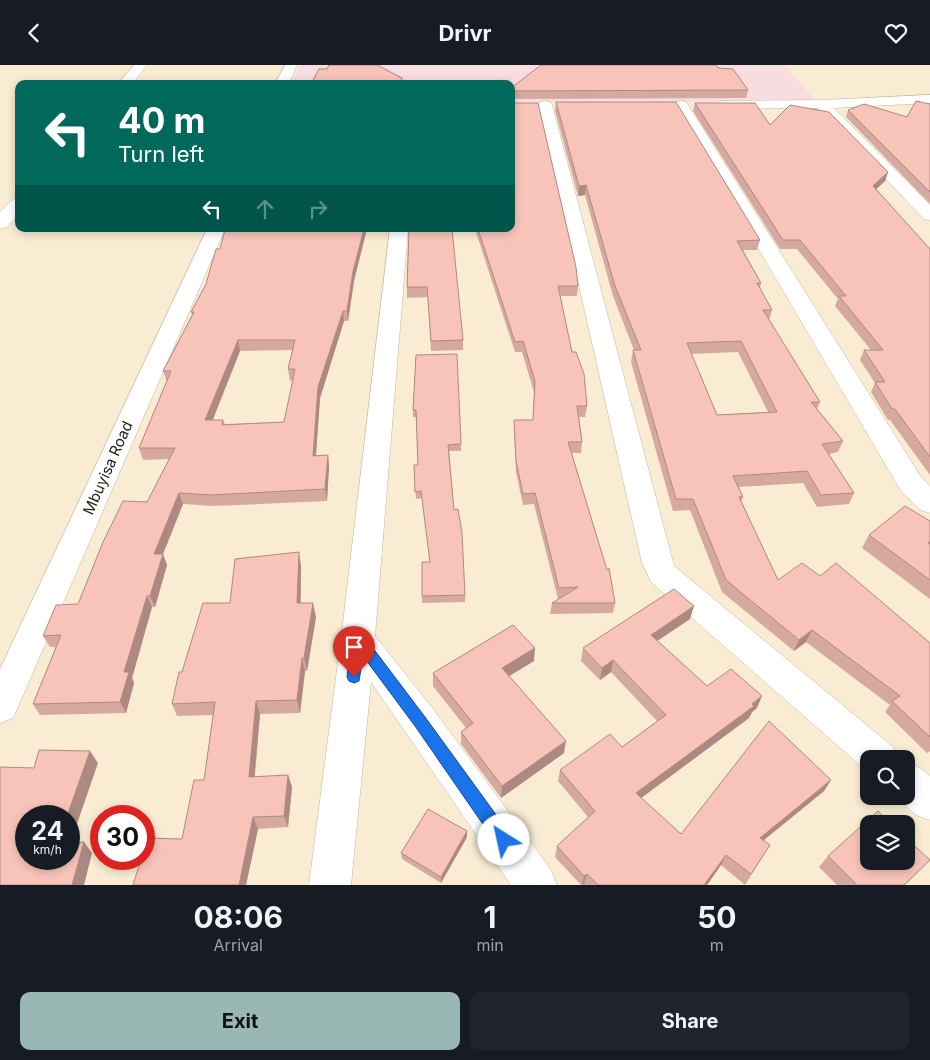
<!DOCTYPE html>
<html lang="en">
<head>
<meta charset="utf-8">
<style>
  :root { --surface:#171b24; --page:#20242c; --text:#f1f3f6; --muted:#9ea1a6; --accent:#99b8b4 }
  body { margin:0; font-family:Inter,sans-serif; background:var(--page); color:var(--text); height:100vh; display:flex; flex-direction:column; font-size:19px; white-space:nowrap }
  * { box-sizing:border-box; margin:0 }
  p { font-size:16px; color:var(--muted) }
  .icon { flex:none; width:28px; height:28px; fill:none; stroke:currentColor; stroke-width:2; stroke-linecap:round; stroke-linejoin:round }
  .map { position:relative; height:820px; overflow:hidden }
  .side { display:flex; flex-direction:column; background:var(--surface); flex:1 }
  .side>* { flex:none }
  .hud { position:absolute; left:15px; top:15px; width:500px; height:152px; border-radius:10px; box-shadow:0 2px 8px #0003; background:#00695c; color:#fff; overflow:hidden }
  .controls { position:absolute; left:860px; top:685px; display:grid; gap:10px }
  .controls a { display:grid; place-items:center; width:55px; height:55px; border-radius:10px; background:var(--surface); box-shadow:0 2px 8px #0003; font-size:25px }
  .speed { position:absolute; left:15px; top:740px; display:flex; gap:10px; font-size:25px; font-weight:700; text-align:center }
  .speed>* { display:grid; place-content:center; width:65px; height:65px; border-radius:50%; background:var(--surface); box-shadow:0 2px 8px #0003; line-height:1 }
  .speed small { font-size:12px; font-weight:400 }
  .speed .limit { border:8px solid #d22; background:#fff; color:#111 }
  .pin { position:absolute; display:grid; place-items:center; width:42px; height:42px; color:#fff; margin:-51px -21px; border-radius:50% 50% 50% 0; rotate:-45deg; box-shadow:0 0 5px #0007 }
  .pin .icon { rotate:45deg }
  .me { position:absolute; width:55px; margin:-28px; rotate:325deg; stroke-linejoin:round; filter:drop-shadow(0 0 4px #0008) }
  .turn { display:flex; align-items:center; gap:18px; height:105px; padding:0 20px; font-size:22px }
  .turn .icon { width:65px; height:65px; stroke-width:2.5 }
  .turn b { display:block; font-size:35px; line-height:42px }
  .lanes { display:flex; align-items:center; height:48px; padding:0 20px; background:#0003; justify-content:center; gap:25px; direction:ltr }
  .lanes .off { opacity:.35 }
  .eta { display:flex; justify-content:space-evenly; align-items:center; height:85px; text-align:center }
  .eta b { font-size:30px; font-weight:700; line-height:35px }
  .cta { display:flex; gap:10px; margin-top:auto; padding:10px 20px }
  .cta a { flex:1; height:58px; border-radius:10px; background:var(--accent); color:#111; font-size:20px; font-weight:700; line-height:58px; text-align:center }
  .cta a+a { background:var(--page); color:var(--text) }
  header { display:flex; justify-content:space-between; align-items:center; height:65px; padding:0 20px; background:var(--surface); font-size:22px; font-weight:700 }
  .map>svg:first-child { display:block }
</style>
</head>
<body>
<header><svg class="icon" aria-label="back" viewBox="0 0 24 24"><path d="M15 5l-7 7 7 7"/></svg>Drivr<svg class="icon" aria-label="heart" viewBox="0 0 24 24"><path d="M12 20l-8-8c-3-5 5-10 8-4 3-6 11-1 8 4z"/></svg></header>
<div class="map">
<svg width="930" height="820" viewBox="0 0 930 820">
  <rect width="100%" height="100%" fill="#f9ecd3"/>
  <polygon fill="#f7dce0" points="300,0 784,0 817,37 511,37 511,19 292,19"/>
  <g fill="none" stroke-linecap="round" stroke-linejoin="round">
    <defs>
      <g id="minor">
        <polygon points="134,0 147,0 132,19 118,19"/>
        <polygon points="285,0 297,0 289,19 275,19"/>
        <polygon points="930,30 930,38 834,43 930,140 930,155 924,154 818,43 720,44 715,43 713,40 715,37 720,36 822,35"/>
        <polygon points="545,36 550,37 552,40 674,501 893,682 899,694 869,694 869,707 867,706 651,517 642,498 538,40 540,37"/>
        <polygon points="681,36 686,37 688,40 921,412 930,421 930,448 920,445 901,426 674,40 676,37"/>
        <polygon points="19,133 19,149 7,162 0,164 0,147 13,134"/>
        <polygon points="207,164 225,164 18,642 13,653 0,658 0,604"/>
        <polygon points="390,164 408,164 375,571 433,644 551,805 557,820 511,820 371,617 351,820 309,820 341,574"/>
        <polygon points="906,698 920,703 930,711 930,755 916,750 895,731 906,731"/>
      </g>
    </defs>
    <use href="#minor" stroke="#c3b79f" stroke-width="1"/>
    <use href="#minor" fill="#fff" fill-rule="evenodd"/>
  </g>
  <g fill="#d5a99f" fill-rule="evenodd">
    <polygon points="718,3 748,25 746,33 511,34 511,23"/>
    <path d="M556,37L760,175L757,185H743L761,218L760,224L772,245L769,255L820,337L817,344L843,376L838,387L829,389L854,428L849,439L817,442L803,418L738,422L743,432L741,437L778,515L820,511L930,578V686L927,688L885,647L890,640L806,577L794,586L722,527L690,445L673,446L631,297L633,285H634L613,231L585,130L578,131L555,46ZM738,287L768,347L717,350L691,289Z"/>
    <polygon points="695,38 770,60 888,107 885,116 876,124 930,184 930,410 890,355 888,355 871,327 875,318 860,295 864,285 871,285 835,241 838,234 797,184 780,184 693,46"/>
    <polygon points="930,39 930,139 846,52 848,45 907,52"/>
    <polygon points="409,164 463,275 463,285 431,286 428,232 407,233 407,222"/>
    <polygon points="475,164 511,164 578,221 577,231 560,231 572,287 587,341 585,352 579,352 582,377 581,388 572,388 615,538 613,548 550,549 552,538 559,534 558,534 534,439 523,440 516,407 514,365 514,355 533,355 534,327 522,287 515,287"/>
    <path d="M354,216L348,256H344L320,333L316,391L328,390L329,401L327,436L214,441L183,439L163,489L167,500L155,542H152L132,613L134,618L126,648L40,650L33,639L56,582H50L43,571L78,539L147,437L169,394L143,395L139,383L167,317L163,306L192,250L191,247ZM292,285L288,304L290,316L293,315L284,357L225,359L223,355H212L240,286Z"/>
    <polygon points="416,290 461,379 461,386 449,386 454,445 465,530 465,537 422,538 422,531 430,497 422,433 416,434 414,400 418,400 416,352 413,352 413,345"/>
    <polygon points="930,456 930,534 862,483 869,470"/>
    <polygon points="301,501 301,538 316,552 307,606 305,606 300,648 260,649 255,712 288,710 292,722 288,762 258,764 246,820 182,774 204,715 213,650 177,651 172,639 182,607 230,538"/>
    <polygon points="690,554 657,576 707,621 757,643 752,647 749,653 641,733 681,769 831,715 824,726 764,775 770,780 745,820 721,800 707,820 581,820 555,792 557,781 588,752 558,716 560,705 622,682 657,656 611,607 600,615 581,596 583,583"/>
    <polygon points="534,596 509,611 564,688 501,733 461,679 461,667 466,663 433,621 433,608"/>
    <polygon points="467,772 441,818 402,794 401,788"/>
    <polygon points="828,791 919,806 905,820 837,820 819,802"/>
  </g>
  <g fill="#ae8982">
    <polygon points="888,107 885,116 870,130 873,121"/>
    <polygon points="586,120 585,130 578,131 579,121"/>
    <polygon points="364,164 367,164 354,216 348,256 347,246 353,206"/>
    <polygon points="343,246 344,256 320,333 315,402 313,391 318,322"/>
    <polygon points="238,275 240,286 208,367 205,355"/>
    <polygon points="328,390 329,401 327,436 325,424"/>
    <polygon points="179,428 183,439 163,489 167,500 155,542 150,531 154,489"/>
    <polygon points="299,487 301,501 300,551 297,538"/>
    <polygon points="147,531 152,542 132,613 134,618 126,648 120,637 124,607"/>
    <polygon points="313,538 316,552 307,606 304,593"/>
    <polygon points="694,541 690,554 648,582 651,570"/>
    <polygon points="812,565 806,577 794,586 799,575"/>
    <polygon points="535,583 534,596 501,616 502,603"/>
    <polygon points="302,593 305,606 300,648 297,635"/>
    <polygon points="613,595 611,607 600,615 602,603"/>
    <polygon points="762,631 757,643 752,647 749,653 633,739 636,728"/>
    <polygon points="256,636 260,649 253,725 249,712"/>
    <polygon points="566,676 564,688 501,733 502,721"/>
    <polygon points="90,686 98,698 69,782 69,751 67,751"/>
    <polygon points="288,710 292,722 288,762 284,751"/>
    <polygon points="831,715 824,726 754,783 760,773"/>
    <polygon points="253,752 258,764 246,820 239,820"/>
    <polygon points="467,766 467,772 441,818 441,812"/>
    <polygon points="84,777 92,788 84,820 72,820"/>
    <polygon points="726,790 721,800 707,820 704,820"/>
    <polygon points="587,809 584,819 582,820 584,811"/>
  </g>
  <g fill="#f8c4b9" stroke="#ae8982" fill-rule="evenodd">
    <polygon points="329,0 377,0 402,13 401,19 311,19 319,4 327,4"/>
    <polygon points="541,0 716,0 718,3 733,4 748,25 511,26 511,23"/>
    <polygon points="916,36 930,39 930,127 848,45 864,39 907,52"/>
    <path d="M556,37H676L760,175L737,176L761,218H757L772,245H763L820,337H811L843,376L822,379L854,428L821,430L807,406L733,411L743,432H739L778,515L802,498L820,511L836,498L930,578V672L892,636L900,631L812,565L799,575L726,515L693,434H676L633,285H641L615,221L586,120L579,121ZM741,276L777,347L717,350L687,278Z"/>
    <polygon points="511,38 538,38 576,202 578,221 558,221 572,287 576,287 584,309 587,341 577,341 582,377 568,377 607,505 609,503 615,538 552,538 578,522 559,523 535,428 523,429 516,396 514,355 533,355 535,316 523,276 515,277 478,164 511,164"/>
    <polygon points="695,38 755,38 770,60 790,40 829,47 888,107 873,121 930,184 930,392 895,344 892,344 875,317 885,317 864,285 883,285 839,231 846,231 800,175 783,175"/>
    <path d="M229,164H364L353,206L347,246H343L318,322L313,391L328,390L325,424L211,430L179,428L154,489H163L150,531H147L124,607H129L120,637L33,639L61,570L43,571L56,540L78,539L103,477L123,436L147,437L175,383H139L171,306H163L194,247H191L206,219L216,184H220L225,165H229ZM238,275H295L288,304H295L284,357L222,360L223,355H205Z"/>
    <polygon points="409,164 452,164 463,275 431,276 427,222 407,222"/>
    <polygon points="457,289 461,379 448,380 454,445 458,444 462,468 465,530 422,531 422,497 430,497 421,426 415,427 414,400 418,400 416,345 413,345 416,290"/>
    <polygon points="905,441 930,456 930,476 928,478 930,479 930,515 869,470"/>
    <polygon points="299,487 297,538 313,538 304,593 302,593 297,635 256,636 249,712 288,710 284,751 253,752 239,820 133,820 141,794 144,794 144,785 147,773 182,774 194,715 204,715 215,637 172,639 179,607 182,607 203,538 230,538 235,494"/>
    <polygon points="674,524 694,541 651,570 707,621 731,604 762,631 752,639 754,641 636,728 681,769 769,656 831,715 760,773 770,780 751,809 726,790 704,820 598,820 587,809 584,811 557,781 595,746 560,705 610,669 622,682 666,650 613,595 602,603 583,583"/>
    <polygon points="513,560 535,583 502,603 566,676 502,721 461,667 473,658 433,608"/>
    <polygon points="39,685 90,686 67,751 26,751 26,794 69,794 69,778 84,777 72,820 0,820 0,702 34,703"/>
    <polygon points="428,744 467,766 441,812 401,788"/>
    <polygon points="878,746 891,759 869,759 869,796 906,796 906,773 930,795 904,820 857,820 828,791"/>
  </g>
  <polygon fill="#1a73e8" stroke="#114b97" points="358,568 363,570 425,652 510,769 513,775 510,781 504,784 498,781 415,661 363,591 359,616 354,618 349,616 347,612 351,574 353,570"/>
  <g text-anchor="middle" stroke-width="4" stroke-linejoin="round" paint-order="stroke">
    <g font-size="15" fill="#252118" stroke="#fff">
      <text transform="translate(108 403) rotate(-66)" y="5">Mbuyisa Road</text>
    </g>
  </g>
</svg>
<div class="controls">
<a><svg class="icon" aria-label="search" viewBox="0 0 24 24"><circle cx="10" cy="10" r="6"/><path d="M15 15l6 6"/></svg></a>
<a><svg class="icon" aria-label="layers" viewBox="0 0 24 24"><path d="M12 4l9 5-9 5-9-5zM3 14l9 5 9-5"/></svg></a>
</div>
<div class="speed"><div>24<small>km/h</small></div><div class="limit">30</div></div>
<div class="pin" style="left:354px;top:612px;background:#d93025"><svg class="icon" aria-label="arrive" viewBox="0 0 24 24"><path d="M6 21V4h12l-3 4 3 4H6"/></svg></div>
<svg class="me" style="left:504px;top:775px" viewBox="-20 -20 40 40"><circle r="19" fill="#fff"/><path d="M0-13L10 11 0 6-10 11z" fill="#1a73e8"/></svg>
<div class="hud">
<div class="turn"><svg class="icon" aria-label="left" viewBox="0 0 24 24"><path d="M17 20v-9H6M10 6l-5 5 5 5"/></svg><div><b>40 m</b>Turn left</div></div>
<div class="lanes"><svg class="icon" aria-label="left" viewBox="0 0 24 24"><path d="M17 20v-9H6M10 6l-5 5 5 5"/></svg><svg class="icon off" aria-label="ahead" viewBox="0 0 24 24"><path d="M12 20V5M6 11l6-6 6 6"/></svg><svg class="icon off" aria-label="right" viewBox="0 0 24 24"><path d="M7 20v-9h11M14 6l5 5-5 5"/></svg></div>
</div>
</div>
<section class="side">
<div class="eta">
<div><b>08:06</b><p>Arrival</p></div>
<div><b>1</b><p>min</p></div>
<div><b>50</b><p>m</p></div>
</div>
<div class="cta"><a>Exit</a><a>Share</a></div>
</section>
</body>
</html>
